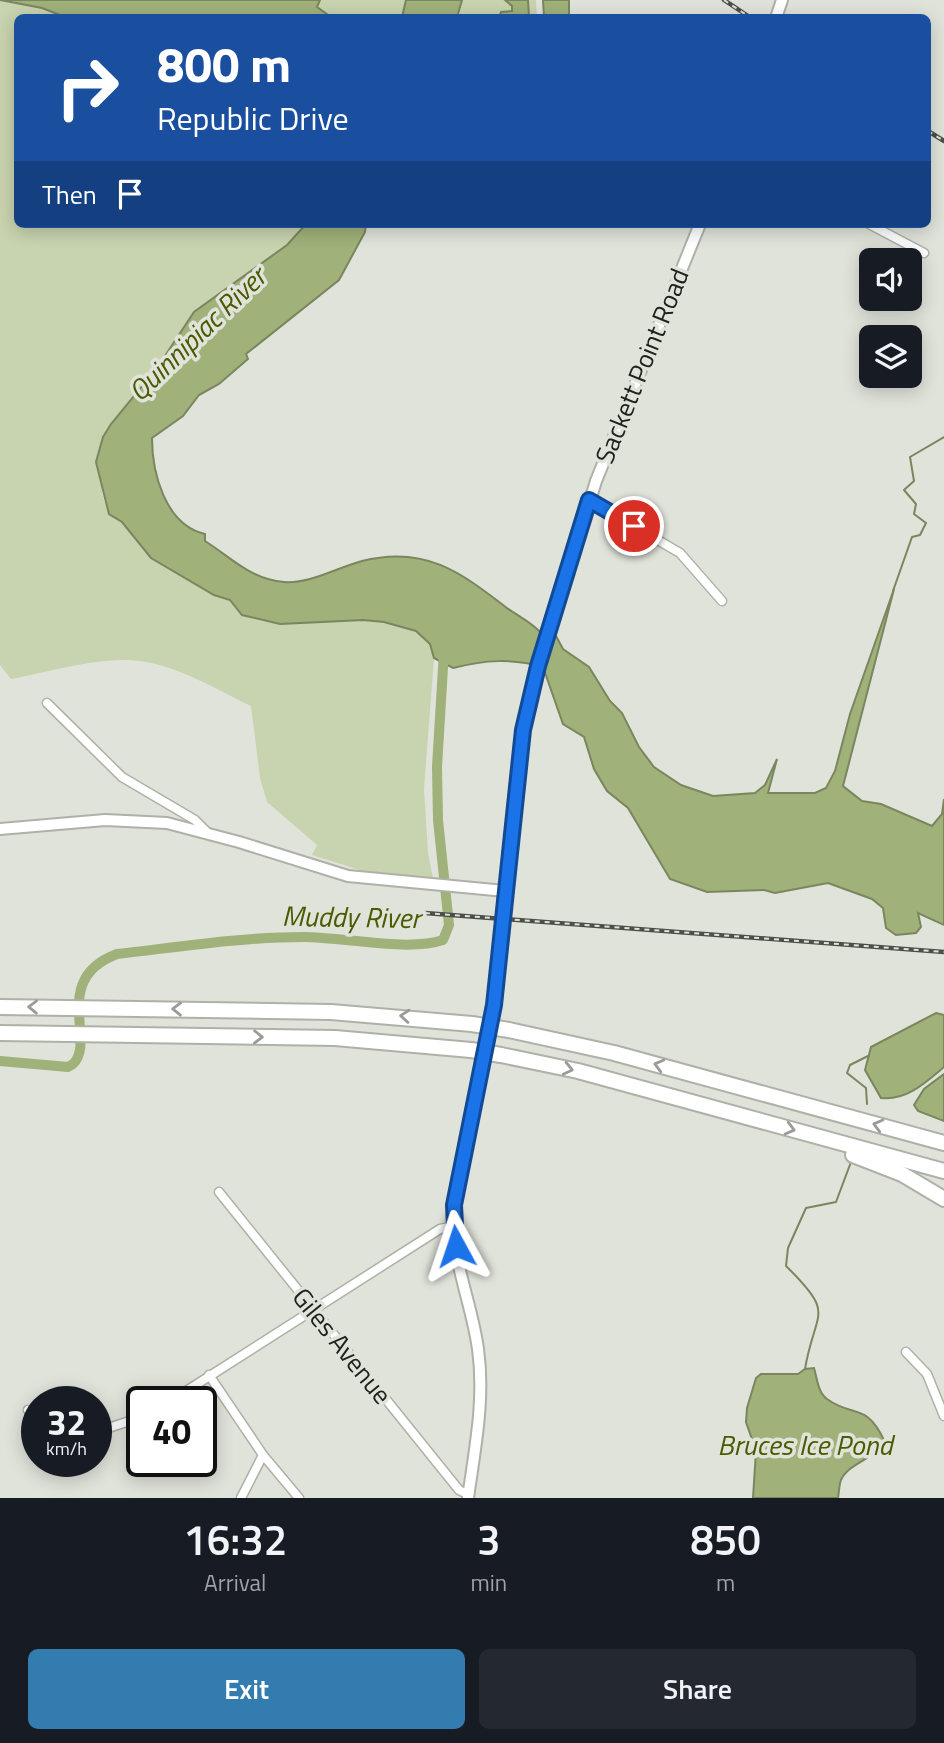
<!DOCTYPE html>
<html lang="en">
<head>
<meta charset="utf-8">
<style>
  :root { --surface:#171b24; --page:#242831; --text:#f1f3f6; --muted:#9ea1a6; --accent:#337cb0 }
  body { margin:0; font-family:"Titillium Web",sans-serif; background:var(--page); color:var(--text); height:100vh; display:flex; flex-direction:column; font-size:26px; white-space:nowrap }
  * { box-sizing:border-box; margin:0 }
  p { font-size:23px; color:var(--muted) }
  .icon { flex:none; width:38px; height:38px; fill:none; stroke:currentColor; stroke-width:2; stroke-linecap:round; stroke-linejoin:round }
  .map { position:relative; height:1498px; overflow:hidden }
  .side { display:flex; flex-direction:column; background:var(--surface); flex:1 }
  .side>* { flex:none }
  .hud { position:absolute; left:14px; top:14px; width:917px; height:214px; border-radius:10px; box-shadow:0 4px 18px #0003; background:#1a4fa0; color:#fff; overflow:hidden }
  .fabs { position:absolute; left:859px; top:248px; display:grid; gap:14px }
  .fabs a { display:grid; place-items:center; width:63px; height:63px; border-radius:10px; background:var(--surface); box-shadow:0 4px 18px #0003; font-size:35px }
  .speed { position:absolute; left:21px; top:1386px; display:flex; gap:14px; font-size:35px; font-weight:700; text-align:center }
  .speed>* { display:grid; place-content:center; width:91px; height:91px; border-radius:50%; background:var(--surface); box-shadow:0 4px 18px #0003; line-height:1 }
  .speed small { font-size:18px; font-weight:400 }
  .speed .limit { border:4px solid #111; border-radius:10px; background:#fff; color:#111 }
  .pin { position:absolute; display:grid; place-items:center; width:60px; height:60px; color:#fff; margin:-30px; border:4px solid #fff; border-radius:50%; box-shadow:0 2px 7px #0007 }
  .me { position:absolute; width:77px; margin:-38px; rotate:355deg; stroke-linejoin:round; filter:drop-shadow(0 0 5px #0008) }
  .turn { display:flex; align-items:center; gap:24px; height:147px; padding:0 28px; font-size:32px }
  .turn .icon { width:91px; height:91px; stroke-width:2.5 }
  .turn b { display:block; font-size:49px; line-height:60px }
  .then { display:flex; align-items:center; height:66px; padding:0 28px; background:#0003; gap:14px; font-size:26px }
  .eta { display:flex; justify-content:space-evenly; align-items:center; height:119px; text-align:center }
  .eta b { font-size:42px; font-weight:600; line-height:49px }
  .cta { display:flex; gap:14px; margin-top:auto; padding:14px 28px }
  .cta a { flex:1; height:80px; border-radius:10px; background:var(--accent); color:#fff; font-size:28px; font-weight:600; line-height:80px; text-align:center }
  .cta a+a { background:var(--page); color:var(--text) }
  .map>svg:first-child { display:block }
</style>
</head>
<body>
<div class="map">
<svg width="944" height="1498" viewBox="0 0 944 1498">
  <rect width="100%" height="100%" fill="#e0e3da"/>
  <g fill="#c8d3af">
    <polygon points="308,0 536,0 537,17 331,17"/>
    <path d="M0,1L42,8L65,17L18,18V224H306L287,245L191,316L157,368L103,437L96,462L103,486L102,494L109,514L122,522L151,558L214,595L230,600L242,615L280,624L363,620L384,622L416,631L430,644L434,658L424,789L428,853L433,878L363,871L312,855L317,845L267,802L260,778L251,706C213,688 173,662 129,660C91,659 48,672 11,679L0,665Z"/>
  </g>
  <g fill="#a0b17a" stroke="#7a865e" stroke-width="2">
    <polygon points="0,0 320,0 317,7 331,17 65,17 42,8"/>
    <polygon points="406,0 462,0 457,17 402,17"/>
    <polygon points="505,0 528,0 529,17 499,17 501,12 512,11 512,6"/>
    <polygon points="543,0 569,0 569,17 544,17"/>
    <path d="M306,224H366L365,232L339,280L246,354L248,359L219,384L199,395L183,416L152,438C152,472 165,525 205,534V541C232,558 250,579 284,582C310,584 336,568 362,561C425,545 460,572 507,608C518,616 533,623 542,634L556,636L563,649L589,667L610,701L622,713L639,747L654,767L681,785L713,796L755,793L765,785L777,759L768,793H815L826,788L835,771L850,714L894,589L843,786L862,801L881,804L932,826L942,814L944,799V925L918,913L921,927L916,933L896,935L886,928L883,908L872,899L828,883L775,893L764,890L707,892L670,879L628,808L607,791L594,769L584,737L563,724L543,667C512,658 485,660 453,668L434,658L430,644L416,631L384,622L363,620L280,624L242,615L230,600L214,595L151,558L122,522L109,514L96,462L103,437L111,424L157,368L194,312L287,245Z"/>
    <path d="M936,1013L944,1015V1067C925,1083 906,1101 881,1098L865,1070L871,1047Z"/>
    <polygon points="944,1074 944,1121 918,1111 914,1105 924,1089"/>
    <path d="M814,1368C817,1378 818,1393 827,1399C853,1418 866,1402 884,1440C876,1460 849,1462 841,1480C839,1485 839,1493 838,1498H753L756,1451L746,1422L747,1408L756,1378L761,1374H798L805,1369Z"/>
  </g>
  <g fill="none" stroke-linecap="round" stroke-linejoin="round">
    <g stroke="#7a865e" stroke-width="2">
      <polyline points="893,591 912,537 920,535 926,523 914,514 916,504 904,490 914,481 910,457 944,437"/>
      <polyline points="867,1104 866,1088 847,1073 850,1065 868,1056"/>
      <path d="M805,1369C815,1309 837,1316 786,1266L788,1248L806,1208L836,1202L851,1162"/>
    </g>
    <path stroke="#a0b17a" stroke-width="10" d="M0,1061L68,1067L73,1064C97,1041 50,979 117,954C179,947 241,937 304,937C344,937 407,952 443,940L449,925L438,820L437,767L444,651"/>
    <defs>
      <g id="street">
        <polyline points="869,224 924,253"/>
        <polyline points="589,500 680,553 722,601"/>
        <polyline points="47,703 122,777 195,820 207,832"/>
        <polyline points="219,1192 459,1490 469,1495"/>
        <polyline points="906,1352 927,1374 944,1416"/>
        <polyline points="209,1375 263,1455 299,1498"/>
        <polyline points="169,1402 440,1229 453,1226"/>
        <polyline points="28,1410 37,1419"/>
        <polyline points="96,1432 142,1417"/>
        <polyline points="241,1498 263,1455"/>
      </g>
      <g id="secondary">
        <polyline points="776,18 782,0"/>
        <polyline points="0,829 105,820 167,823 239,842 348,876 505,891"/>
        <path d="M468,1498C475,1448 485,1399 478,1349C472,1304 451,1258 453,1212L493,1005L517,772L531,693L596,481L700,224"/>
      </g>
      <g id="highway">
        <polyline points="0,1007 331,1012 472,1024"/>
        <polyline points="509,1030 614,1053 944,1143"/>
        <polyline points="0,1033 335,1038 471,1050"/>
        <polyline points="501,1055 578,1071 944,1171"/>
        <polyline points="853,1155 902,1174 944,1199"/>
      </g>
    </defs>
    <use href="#street" stroke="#aeb1a8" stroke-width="11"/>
    <use href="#secondary" stroke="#aeb1a8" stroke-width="14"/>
    <use href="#highway" stroke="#aeb1a8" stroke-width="18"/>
    <use href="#street" stroke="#fff" stroke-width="8"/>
    <use href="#secondary" stroke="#fff" stroke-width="10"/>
    <use href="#highway" stroke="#fff" stroke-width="14"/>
    <defs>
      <g id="rail">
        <polyline points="724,0 751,18"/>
        <polyline points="928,131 944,141"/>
        <polyline points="425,913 944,952"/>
      </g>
    </defs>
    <use href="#rail" stroke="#4d4e49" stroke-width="4.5"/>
    <use href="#rail" stroke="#e0e3da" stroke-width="2" stroke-dasharray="5" stroke-linecap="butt"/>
    <defs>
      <g id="highway-bridge">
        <polyline points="472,1024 509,1030"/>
        <polyline points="471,1050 501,1055"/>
      </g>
    </defs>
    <use href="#highway-bridge" stroke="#aeb1a8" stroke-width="18" stroke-linecap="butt"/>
    <use href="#highway-bridge" stroke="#fff" stroke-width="14"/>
  </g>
  <defs><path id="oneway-chevron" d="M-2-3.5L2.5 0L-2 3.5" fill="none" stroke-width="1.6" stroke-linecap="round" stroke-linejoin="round" transform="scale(1.75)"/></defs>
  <g stroke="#9b9b99">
    <use href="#oneway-chevron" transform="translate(33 1007) rotate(-179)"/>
    <use href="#oneway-chevron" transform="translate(177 1009) rotate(-179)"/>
    <use href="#oneway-chevron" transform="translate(405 1016) rotate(-175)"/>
    <use href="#oneway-chevron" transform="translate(258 1037) rotate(1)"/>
    <use href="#oneway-chevron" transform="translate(659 1065) rotate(-165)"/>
    <use href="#oneway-chevron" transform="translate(568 1069) rotate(13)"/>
    <use href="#oneway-chevron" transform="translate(878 1125) rotate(-165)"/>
    <use href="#oneway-chevron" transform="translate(790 1129) rotate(15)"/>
  </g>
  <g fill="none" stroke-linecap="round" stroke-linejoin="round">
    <defs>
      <polyline id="route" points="456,1246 454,1205 494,1005 523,730 538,666 589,500 634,526"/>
    </defs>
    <use href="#route" stroke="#114b97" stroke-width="18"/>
    <use href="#route" stroke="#1a73e8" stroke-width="12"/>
  </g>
  <g text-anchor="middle" stroke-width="7" stroke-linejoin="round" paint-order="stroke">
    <g font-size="26" fill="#20211d" stroke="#e0e3da">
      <text transform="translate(642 366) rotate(-68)" y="9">Sackett Point Road</text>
      <text transform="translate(342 1346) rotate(51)" y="9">Giles Avenue</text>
    </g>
    <g font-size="28" font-style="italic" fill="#495b00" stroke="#e0e3da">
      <text transform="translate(197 334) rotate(-44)" y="10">Quinnipiac River</text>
      <text transform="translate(351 917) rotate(1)" y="10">Muddy River</text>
      <text x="805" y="1455">Bruces Ice Pond</text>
    </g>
  </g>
</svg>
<div class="fabs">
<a><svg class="icon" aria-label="sound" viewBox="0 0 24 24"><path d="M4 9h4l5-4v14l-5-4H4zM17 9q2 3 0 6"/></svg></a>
<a><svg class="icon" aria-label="layers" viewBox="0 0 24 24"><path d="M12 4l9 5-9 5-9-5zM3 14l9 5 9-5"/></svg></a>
</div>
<div class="speed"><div>32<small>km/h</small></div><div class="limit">40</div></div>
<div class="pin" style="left:634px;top:526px;background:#d93025"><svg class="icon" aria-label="arrive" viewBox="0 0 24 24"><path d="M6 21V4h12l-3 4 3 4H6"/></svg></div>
<svg class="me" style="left:456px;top:1246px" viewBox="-20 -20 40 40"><path d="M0-17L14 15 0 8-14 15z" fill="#1a73e8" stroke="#fff" stroke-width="4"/></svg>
<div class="hud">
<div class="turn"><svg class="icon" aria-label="right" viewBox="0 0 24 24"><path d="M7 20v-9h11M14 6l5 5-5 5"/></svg><div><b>800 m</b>Republic Drive</div></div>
<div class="then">Then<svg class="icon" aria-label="arrive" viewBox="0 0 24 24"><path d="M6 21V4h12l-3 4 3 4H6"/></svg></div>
</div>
</div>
<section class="side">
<div class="eta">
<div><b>16:32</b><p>Arrival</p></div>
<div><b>3</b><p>min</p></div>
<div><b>850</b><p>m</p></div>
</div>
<div class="cta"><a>Exit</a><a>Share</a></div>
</section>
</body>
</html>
